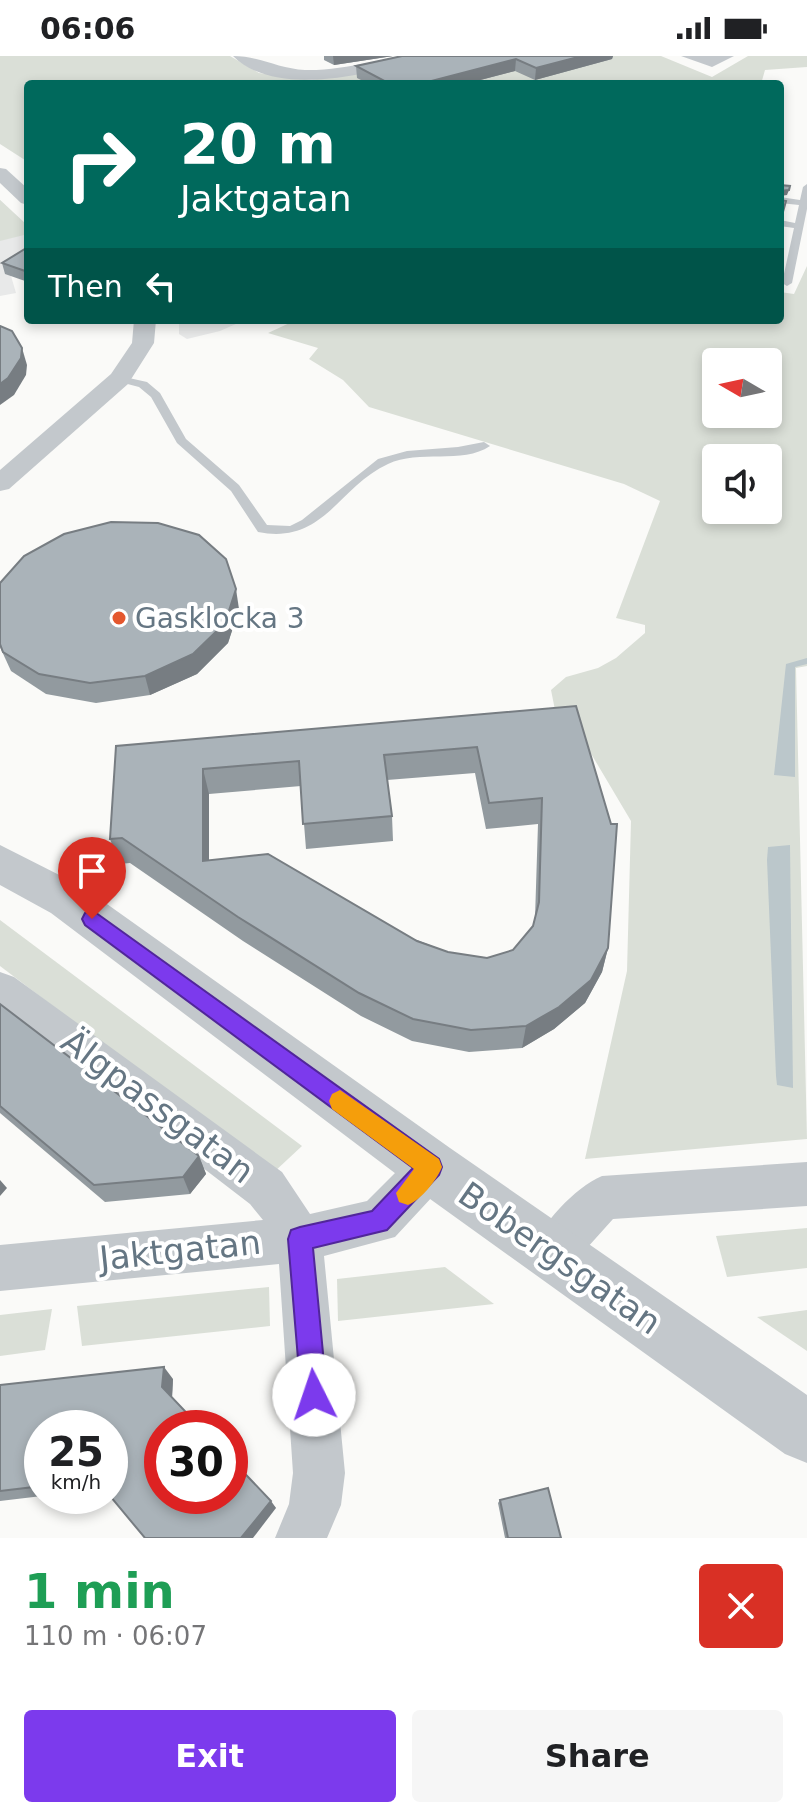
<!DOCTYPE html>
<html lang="en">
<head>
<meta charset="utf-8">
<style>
  :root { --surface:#fff; --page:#f6f6f6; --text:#202124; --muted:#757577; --accent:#7c3aed }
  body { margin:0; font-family:"DejaVu Sans",sans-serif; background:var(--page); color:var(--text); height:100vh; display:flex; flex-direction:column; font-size:30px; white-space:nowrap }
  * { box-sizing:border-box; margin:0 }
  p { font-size:26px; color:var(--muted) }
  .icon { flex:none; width:44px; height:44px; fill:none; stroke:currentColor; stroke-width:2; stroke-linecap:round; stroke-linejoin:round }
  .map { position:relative; height:1482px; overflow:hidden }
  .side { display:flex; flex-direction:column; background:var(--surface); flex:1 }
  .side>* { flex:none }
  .banner { position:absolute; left:24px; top:24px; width:760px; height:244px; border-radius:8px; box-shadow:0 4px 12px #0003; background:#00695c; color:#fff; overflow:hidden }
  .needle { width:52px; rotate:279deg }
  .tools { position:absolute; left:702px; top:292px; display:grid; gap:16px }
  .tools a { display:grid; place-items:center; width:80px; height:80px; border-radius:8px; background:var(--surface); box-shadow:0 4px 12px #0003; font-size:40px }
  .speed { position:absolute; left:24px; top:1354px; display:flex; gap:16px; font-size:40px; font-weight:700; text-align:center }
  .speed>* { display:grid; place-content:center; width:104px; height:104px; border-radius:50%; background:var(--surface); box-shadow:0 4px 12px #0003; line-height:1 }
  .speed small { font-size:20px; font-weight:400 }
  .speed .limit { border:12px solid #d22; background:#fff; color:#111 }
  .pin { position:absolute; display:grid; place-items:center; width:68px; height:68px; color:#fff; margin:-82px -34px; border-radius:50% 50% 50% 0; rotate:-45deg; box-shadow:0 0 8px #0007 }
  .pin .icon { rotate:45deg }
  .me { position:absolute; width:88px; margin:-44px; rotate:356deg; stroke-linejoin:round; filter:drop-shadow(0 0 6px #0008) }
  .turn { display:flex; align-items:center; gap:28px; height:168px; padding:0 24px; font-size:36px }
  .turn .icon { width:104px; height:104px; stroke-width:2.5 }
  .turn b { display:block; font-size:56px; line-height:68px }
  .then { display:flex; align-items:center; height:76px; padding:0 24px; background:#0003; gap:16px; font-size:30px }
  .round { display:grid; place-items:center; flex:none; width:84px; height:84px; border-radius:8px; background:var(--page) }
  .headline { display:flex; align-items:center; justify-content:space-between; height:136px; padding:0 24px }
  h1 { font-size:48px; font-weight:700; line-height:60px; color:#1e9e55 }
  .cta { display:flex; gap:16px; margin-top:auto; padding:16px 24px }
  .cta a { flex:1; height:92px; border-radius:8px; background:var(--accent); color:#fff; font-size:32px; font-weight:700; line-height:92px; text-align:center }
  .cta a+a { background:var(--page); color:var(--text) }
  .status { display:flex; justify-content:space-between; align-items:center; height:56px; padding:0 40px; background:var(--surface); direction:ltr }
  .status svg { height:22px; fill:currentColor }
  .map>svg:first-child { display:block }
</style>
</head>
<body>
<div class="status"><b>06:06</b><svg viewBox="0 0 49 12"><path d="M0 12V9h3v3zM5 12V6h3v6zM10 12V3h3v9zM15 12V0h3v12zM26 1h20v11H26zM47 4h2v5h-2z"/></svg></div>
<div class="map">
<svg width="807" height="1482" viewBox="0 0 807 1482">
  <rect width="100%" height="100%" fill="#fafaf8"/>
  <g fill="#e8e9e9">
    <polygon points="0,144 28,170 28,199 9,213 16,237 0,240"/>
    <polygon points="179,264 245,264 220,275 187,283 179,278"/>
  </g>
  <g fill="#dadfd7" fill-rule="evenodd">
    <polygon points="0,0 230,0 259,17 312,24 441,0 661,0 712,21 748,0 807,0 807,11 765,14 761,28 28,28 28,106 0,88"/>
    <polygon points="0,144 28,170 28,178 0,185"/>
    <path d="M807,210V610L796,612L807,1083L585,1103L627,915L631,765L577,674L557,664L551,634L566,621L598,612L616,602L645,577V569L616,562L660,445L624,428L369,351L343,324L309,303L318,292L268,277L296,264H780V236L794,238ZM716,306H768V358H716ZM716,402H768V454H716Z"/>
    <polygon points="0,864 302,1090 273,1117 0,910"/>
    <polygon points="807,1172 807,1212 727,1221 716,1180"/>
    <polygon points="445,1211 494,1248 338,1265 337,1223"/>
    <polygon points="269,1231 270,1270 82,1290 77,1250"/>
    <polygon points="52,1253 45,1294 0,1300 0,1259"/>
    <polygon points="807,1254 807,1295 757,1261"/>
  </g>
  <g fill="#bbc7cb">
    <polygon points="807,602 807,608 795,611 795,721 774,719 786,608"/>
    <polygon points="790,789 793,1032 777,1029 776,1020 767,804 768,791"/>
  </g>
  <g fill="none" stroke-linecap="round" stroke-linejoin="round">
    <g fill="#c3c8cc" fill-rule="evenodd">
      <polygon points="807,128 807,153 792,227 787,230 782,227 794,172 780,170 780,164 795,167 799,149 780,147 780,141 800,144 803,131"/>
      <path d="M120,320L147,326L160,337L186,383L239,429L267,469L290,470L302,464L378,403L407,395L458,391L484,386L490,390C462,409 419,393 388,408C338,431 324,489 258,476L231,435L177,387L151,341L139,331L116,325L114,323Z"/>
    </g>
    <g fill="#c3c8cc" fill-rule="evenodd">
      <path d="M233,0C259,0 279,13 305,14C347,15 386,0 428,0L425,3C373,16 277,44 233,0Z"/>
      <polygon points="681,0 734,0 712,11"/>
      <polygon points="0,112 6,113 28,133 28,149 21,147 0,127"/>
      <polygon points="134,264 156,264 154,287 128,328 9,433 0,435 0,414 111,318 132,287"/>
      <polygon points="0,916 14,921 282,1116 310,1158 367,1145 416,1096 431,1089 446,1096 453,1111 446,1126 395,1181 324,1200 345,1417 341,1449 327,1482 275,1482 289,1448 293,1417 279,1208 0,1235 0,1189 263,1164 250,1148 0,956"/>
      <path d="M807,1106V1150L613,1163L569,1212L553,1219L537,1212L530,1196C542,1168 574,1132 602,1120Z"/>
    </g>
    <polygon fill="#c3c8cc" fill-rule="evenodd" points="0,789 83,831 450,1092 807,1339 807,1407 785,1398 412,1130 51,857 0,829"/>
  </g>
  <g fill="#929a9f" fill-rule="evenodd">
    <polygon points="324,0 393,0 334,9 324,4"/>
    <polygon points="402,0 613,0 612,3 535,24 515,15 465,28 369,28 357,22 356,10"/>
    <polygon points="28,191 28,226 5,218 2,207"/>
    <polygon points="0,527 239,553 228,587 197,618 150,639 96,647 46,638 11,615 0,591"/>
    <path d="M576,650L611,768L608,892L602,916L585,947L554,973L522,992L469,996L412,985L361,960L243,885L130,807L119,808L110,783L116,690ZM475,717L486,773L538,768L535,862L533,870L513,894L487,902L448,896L209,804V738L301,730L306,793L393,785L392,760L387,724Z"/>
    <polygon points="0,948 199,1100 206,1118 190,1138 105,1146 0,1057"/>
    <polygon points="173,1323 172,1341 276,1452 110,1372 42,1372 42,1440 0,1445 0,1329"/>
    <polygon points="500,1444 561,1482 505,1482 498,1447"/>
  </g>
  <g fill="#777d82">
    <polygon points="333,0 393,0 334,9"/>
    <polygon points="582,0 613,0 612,3 535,24 536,12"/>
    <polygon points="516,3 515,15 465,28 420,28"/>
    <polygon points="789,134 787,139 780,140 780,135"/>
    <polygon points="22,292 27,309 26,319 14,339 0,349 0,328"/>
    <polygon points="236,533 239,553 228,587 197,618 150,639 145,620"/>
    <polygon points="203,713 209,738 209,829 203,805"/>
    <polygon points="608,892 602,916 585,947 554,973 522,992 526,970"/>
    <polygon points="199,1100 206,1118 190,1138 183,1121"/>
    <polygon points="0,1124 7,1132 0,1140"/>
    <polygon points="164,1311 173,1323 172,1342 162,1331"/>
    <polygon points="271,1445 276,1452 253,1482 241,1482"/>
  </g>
  <g fill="#aab3b9" stroke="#777d82" stroke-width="2" fill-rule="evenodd">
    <polygon points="402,0 582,0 536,12 516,3 420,28 390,28 356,10"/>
    <polygon points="780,129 790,130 789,134 780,135"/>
    <polygon points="780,144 786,145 783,156 780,158"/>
    <polygon points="28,191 28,216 2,207"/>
    <polygon points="0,270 12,275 22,292 21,302 8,322 0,328"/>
    <polygon points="111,466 158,467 199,479 226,503 236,533 225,567 193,598 145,620 90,627 39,618 3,596 0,588 0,527 24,500 64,478"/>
    <path d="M576,650L611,768H617L608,892L591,924L559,951L526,970L471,974L413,963L359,937L238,861L122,782L110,783L116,690ZM477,691L489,747L542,742L539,846L533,870L513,894L487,902L448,896L417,885L268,798L203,805V713L299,705L303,768L392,760L384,699Z"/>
    <polygon points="0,948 199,1100 183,1121 94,1129 0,1050"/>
    <polygon points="164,1311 162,1331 201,1372 162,1372 162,1440 230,1440 230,1402 271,1445 241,1482 145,1482 110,1440 110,1372 42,1372 42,1430 0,1435 0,1329"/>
    <polygon points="548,1432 561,1482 508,1482 500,1444"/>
  </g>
  <polygon fill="#7c3aed" stroke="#51269a" stroke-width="2" points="92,854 439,1103 442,1111 439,1119 387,1174 313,1192 327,1339 323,1348 314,1352 304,1348 301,1339 288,1183 291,1174 300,1171 372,1155 413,1112 85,869 82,863 85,857"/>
  <path fill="#f59e0b" d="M340,1034L439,1103L442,1111C436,1125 422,1143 408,1149L399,1146L396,1137L414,1113L332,1053L329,1045L332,1038Z"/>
  <circle fill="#e4572e" stroke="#fff" stroke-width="3" cx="119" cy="562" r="8"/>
  <g text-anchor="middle" stroke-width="8" stroke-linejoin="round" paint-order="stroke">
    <g font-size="28" fill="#657683" stroke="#fff" text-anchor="start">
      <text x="135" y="572">Gasklocka 3</text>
    </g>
    <g font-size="34" fill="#657683" stroke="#fff">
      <text transform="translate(158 1050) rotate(37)" y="12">Älgpassgatan</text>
      <text transform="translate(180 1194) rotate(-6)" y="12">Jaktgatan</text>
      <text transform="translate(560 1202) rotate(35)" y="12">Bobergsgatan</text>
    </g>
  </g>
</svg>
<div class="tools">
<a><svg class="needle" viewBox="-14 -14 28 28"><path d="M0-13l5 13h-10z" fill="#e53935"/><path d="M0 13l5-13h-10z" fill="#757577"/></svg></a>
<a><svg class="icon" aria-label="sound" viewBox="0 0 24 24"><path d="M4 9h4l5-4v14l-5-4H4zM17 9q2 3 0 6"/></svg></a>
</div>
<div class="speed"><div>25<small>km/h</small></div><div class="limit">30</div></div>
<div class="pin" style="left:92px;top:863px;background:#d93025"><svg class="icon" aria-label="arrive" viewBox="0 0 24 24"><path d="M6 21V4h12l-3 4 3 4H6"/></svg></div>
<svg class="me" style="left:314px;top:1339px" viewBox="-20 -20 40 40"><circle r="19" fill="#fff"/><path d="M0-13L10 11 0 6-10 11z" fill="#7c3aed"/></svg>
<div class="banner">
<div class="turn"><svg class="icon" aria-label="right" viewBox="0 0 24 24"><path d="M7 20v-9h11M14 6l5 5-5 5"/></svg><div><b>20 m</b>Jaktgatan</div></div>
<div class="then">Then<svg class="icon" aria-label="left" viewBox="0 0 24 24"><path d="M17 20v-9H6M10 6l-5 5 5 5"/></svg></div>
</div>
</div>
<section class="side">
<div class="headline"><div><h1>1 min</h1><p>110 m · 06:07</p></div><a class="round" style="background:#d93025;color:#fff"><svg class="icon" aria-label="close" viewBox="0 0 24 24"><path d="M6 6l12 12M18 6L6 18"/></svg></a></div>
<div class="cta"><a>Exit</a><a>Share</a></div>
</section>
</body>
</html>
